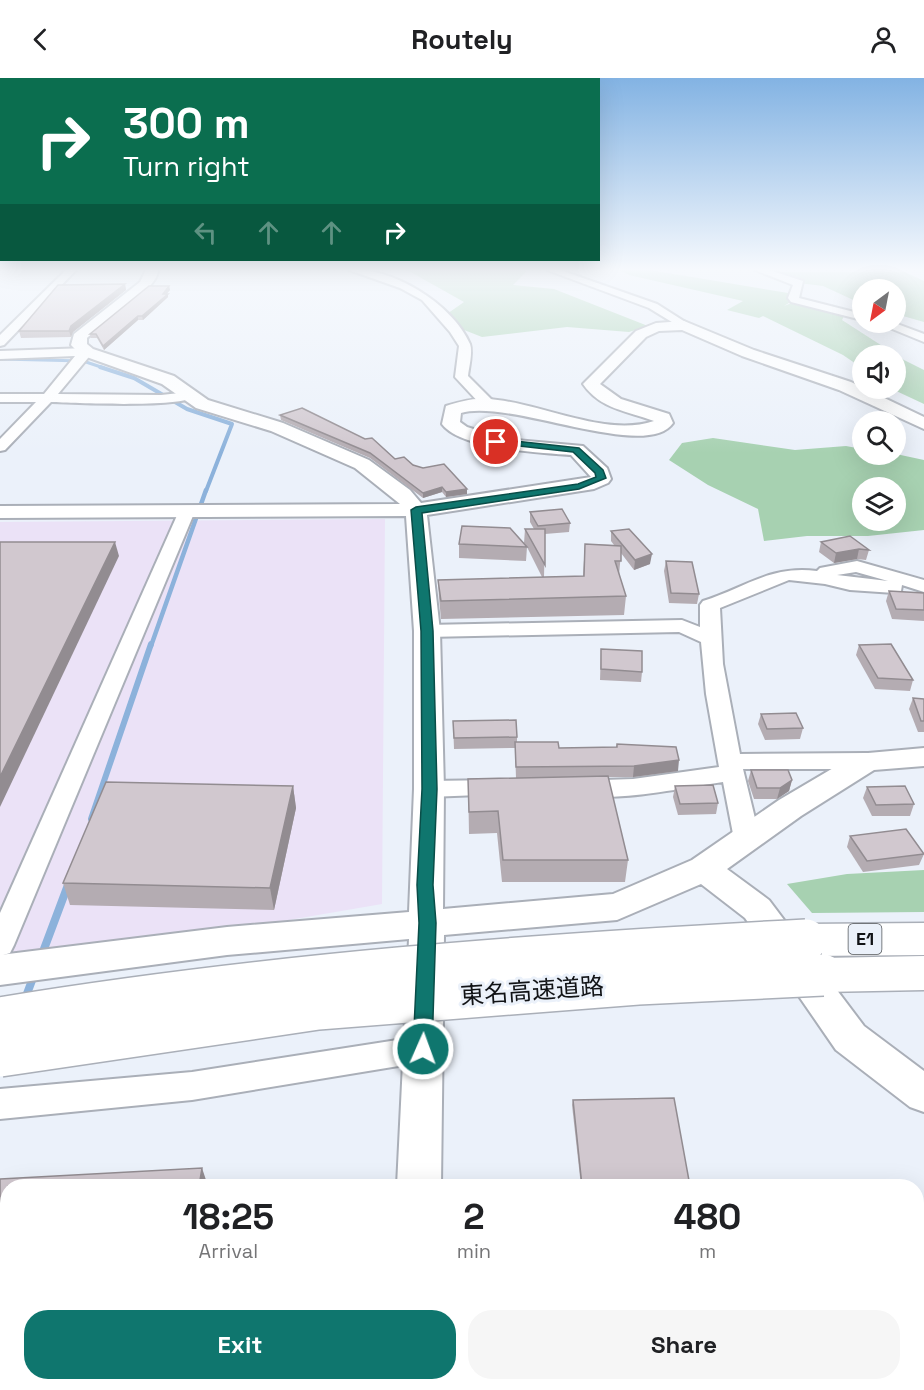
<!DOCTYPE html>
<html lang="en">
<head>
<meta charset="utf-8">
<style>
  :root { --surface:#fff; --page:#f6f6f6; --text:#202124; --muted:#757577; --accent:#0f766e }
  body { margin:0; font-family:"Space Grotesk","Noto Sans JP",sans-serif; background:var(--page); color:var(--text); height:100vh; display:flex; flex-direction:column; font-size:22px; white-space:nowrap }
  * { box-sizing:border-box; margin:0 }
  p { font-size:20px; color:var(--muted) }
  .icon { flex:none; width:33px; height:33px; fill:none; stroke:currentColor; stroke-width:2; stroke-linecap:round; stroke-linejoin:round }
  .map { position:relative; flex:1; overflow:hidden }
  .side { position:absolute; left:0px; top:1101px; width:924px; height:212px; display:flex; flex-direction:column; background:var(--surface); border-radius:24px 24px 0 0; box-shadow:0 6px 24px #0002 }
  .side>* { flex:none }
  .banner { position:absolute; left:0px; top:0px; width:600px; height:183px; box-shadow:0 6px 24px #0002; background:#0b6e4f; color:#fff; overflow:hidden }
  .needle { width:39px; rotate:212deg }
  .fabs { position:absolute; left:852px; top:201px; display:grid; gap:12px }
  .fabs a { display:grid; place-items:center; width:54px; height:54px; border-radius:50%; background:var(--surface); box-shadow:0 6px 24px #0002; font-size:30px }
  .pin { position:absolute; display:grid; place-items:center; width:51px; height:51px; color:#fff; margin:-26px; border:3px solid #fff; border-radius:50%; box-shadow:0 2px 6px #0007 }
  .me { position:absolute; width:66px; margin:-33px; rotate:2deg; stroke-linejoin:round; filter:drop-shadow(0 0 4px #0008) }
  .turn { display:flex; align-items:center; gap:21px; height:126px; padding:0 24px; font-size:27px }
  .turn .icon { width:78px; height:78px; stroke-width:2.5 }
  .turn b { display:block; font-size:42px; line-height:51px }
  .lanes { display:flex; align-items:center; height:57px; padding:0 24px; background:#0003; justify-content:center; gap:30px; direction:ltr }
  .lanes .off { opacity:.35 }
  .eta { display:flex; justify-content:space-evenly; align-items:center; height:102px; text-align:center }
  .eta b { font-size:36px; font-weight:600; line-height:42px }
  .cta { display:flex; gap:12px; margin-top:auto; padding:12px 24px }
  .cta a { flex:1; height:69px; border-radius:24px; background:var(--accent); color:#fff; font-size:24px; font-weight:600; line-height:69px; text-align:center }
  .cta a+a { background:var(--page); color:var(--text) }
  header { display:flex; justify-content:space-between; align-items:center; height:78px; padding:0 24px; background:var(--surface); font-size:27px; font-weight:600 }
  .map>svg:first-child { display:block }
</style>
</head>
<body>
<header><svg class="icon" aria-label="back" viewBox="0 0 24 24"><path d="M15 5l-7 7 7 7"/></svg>Routely<svg class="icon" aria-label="person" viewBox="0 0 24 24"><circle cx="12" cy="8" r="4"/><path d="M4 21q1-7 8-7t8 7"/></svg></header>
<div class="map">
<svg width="924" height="1312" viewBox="0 0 924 1312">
  <rect width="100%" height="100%" fill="#ebf1fa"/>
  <polygon fill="#ebe2f7" points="385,441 382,826 0,892 0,444"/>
  <g fill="#a7d1b1" fill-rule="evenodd">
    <polygon points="407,192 521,192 527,193 513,207 554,211 648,248 629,254 567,249 482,259 459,250 444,238 464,224"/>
    <polygon points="619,192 650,192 788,215 792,223 784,228 797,223 844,238 842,242 904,282 924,292 924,326 892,311 896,310 896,278 862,278 862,290 843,277 763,238 759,240 727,232 743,223 629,197"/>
    <polygon points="782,194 905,194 924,203 924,244 896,236 896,212 862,212 862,226 823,208 799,205 783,199"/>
    <path d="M713,360L795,372L846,368L862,371V376H896L924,382V452L868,458H807L764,463L758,431L708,407L669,382L682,365ZM862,410H896V442H862Z"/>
    <polygon points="924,792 924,834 812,835 787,806 847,796"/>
  </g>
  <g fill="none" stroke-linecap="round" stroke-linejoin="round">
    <polyline stroke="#8cb2db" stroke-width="3" points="0,281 83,283 104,290"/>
    <polyline stroke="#8cb2db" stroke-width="4" points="100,289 134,300 187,331 232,346 206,413"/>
    <polyline stroke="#8cb2db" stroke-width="4.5" points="151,568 206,412"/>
    <polyline stroke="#8cb2db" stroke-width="6" points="91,741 151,566"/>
    <g stroke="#8cb2db" stroke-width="8">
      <polyline points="41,879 68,807"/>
      <polyline points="25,921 34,897"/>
    </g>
    <defs>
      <g id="minor">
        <polygon points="66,192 76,192 4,267 0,268 0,257"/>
        <path d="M349,192C391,188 453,226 470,266C473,274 469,289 468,298L492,322V328H482L455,299L459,268L450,254L422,222L400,210Z"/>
        <polygon points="547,192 560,192 657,226 690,247 680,249 649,230"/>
        <polygon points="755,192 769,192 803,203 799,220 862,236 862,242 791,224 788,220 793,207"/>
        <polygon points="875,244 892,244 924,256 924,264"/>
        <path d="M87,270L93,274L58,316L161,317L189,314L196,318C184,330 74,325 51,324L5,372L0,373V361L36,324H0V316H44L75,278L0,281V273Z"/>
        <polygon points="187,428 195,433 14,867 10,875 0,878 0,835 179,433"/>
        <path d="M857,483L924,502V514L902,507L901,513L894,515L850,512L825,506L789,502L720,530L723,586L740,676L867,675L875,678L879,683L875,688L867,691H743L760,761L756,767L747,770L738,767L734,761L723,704C680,710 613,726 573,715L569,709L573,703L633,701L719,689L706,616L701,564L679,554L427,559L420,557L417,553L420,549L427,547L682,542L700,549V527L703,523C745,510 770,487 817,493L820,490ZM856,494L888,503L837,497Z"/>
        <polygon points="497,702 505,704 509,710 505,716 429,719 421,717 417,711 421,705 429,703"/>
        <polygon points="423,958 434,962 438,971 434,980 423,984 192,1022 0,1041 0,1011 192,994"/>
      </g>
      <g id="tertiary">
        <path d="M146,192H158C159,210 102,248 87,260V266L93,271L174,298L208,322L283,345L369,382L410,412L421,425L591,399L571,377C541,375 460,371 442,346L446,328C459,324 473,320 486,321C538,323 604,360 654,343C627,333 600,331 583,306L636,253L656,245L684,243L754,272L851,304L924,339V351L839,312L742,278L682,252L659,253L646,259L600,306L621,321L669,336L673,345C646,384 508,320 461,335L460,344L467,349L506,361L583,368L607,390L611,401L608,405L594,411L427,437L440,553L444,711L443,831L613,816L692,782L779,722L857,676L924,670V688L874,692L801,738L727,791L769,822L864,948L924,993V1034L910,1029L836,972L745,840L701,806L617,842L444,857L441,1108H397L409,861L227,877L0,907V877L227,849L409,834L414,711V553L406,438L0,440V428L400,426L355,390L271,353L196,330L162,306L81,277L71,267L74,256L140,204Z"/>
        <polygon points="389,1305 439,1305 438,1312 388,1312"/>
      </g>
      <g id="motorway">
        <polygon points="924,845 924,877 806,878 791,873 785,862 791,851 806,846"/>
        <polygon points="924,878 924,912 823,914 808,909 802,897 808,885 823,880"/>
      </g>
    </defs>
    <use href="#minor" stroke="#aaafb8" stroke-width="4"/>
    <use href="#tertiary" stroke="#aaafb8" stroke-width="4"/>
    <use href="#motorway" stroke="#aaafb8" stroke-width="3"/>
    <use href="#minor" fill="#fff" fill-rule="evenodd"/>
    <use href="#tertiary" fill="#fff" fill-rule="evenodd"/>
    <use href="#motorway" fill="#fff" fill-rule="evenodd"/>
    <defs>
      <g id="motorway-bridge">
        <path d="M0,940C267,896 536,876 806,862"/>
        <polyline points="0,978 318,931 638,906 823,897"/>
      </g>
    </defs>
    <use href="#motorway-bridge" stroke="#aaafb8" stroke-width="44" stroke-linecap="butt"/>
    <use href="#motorway-bridge" stroke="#fff" stroke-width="41"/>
  </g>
  <g fill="#b4acb2">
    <polygon points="125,206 126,212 73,254 71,259 21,260 19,253"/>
    <polygon points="169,208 170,212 166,216 168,219 143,242 138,242 104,272 97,260 91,260 90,256"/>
    <polygon points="280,337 413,387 467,416 446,419 442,414 423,420 370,380 281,342"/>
    <polygon points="530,434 570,445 569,454 545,456 544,499 583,498 585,466 614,467 611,463 611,453 650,486 634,492 621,475 619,497 626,518 624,537 441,541 439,520 438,502 542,499 527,469 526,483 459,480 459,466 526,468 524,465 525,451 534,451 530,444"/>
    <polygon points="821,464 869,472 866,482 857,481 834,485 819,474"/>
    <polygon points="666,483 699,516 697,526 669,525 664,493"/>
    <polygon points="889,513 924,515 924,543 892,541 886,523"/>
    <polygon points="859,567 913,602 910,613 875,611 856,577"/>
    <polygon points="601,571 642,594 641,604 600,602"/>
    <polygon points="913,620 924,621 924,654 918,654 909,631"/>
    <polygon points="761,636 803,650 800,661 765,662 758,646"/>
    <polygon points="453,643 517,659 517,664 559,670 616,669 617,666 678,693 633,699 608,699 628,782 625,804 502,804 497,755 469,756 468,701 516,700 515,670 454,671"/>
    <polygon points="751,692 792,702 789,713 777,721 754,721 748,703"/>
    <polygon points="293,708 296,730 274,832 70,827 63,805"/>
    <polygon points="675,708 718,725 716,736 678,737 673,719"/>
    <polygon points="867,709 914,726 910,738 872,738 863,720"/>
    <polygon points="850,758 924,776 919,787 863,794 847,769"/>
    <polygon points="573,1022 690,1108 581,1108 572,1027"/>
    <polygon points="916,1156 924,1156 924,1286 916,1260"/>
  </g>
  <g fill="#928c91">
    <polygon points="125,206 126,212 73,254 71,259 69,253 71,248"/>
    <polygon points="169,208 170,212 164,219 163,216"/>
    <polygon points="168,216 168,219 143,242 142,238"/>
    <polygon points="138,238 138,242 104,272 103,268"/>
    <polygon points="442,409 442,414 423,420 423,415"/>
    <polygon points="467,411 467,416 446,419 446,414"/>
    <polygon points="115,464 119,478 0,729 0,699"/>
    <polygon points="859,471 857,481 834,485 836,475"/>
    <polygon points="652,476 650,486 634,492 635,482"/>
    <polygon points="679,682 678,693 633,699 634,688"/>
    <polygon points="792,702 789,713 777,721 780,710"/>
    <polygon points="293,708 296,730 274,832 270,810"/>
    <polygon points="202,1090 208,1108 199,1108"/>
    <polygon points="166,1305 178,1305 177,1312 165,1312"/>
  </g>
  <g fill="#d1c8cf" stroke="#928c91" stroke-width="1.5">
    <polygon points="125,206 71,248 69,253 19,253 58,207"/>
    <polygon points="149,208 169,208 163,216 168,216 142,238 138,238 103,268 96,256 90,256"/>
    <polygon points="302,330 365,361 372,360 395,381 404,379 413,387 423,390 444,386 467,411 446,414 442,409 423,415 370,375 280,337"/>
    <polygon points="562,431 570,445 538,448 530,434"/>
    <polygon points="462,448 510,450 527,469 459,466"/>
    <polygon points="525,451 545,451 545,487"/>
    <polygon points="629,451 652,476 635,482 611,453"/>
    <polygon points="850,458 869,472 859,471 836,475 821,464"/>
    <polygon points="0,464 115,464 0,699"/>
    <polygon points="585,466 621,468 621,483 615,483 626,518 441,523 438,502 584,498"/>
    <polygon points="666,483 692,484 699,516 671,515"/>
    <polygon points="889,513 924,515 924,532 896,531"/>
    <polygon points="891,566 913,602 878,600 859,567"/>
    <polygon points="601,571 642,573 642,594 601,591"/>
    <polygon points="913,620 924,621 924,643 921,643"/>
    <polygon points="796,635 803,650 767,651 761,636"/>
    <polygon points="516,642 517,659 454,660 453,643"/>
    <polygon points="515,664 558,664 559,670 617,669 617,666 676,669 679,682 634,688 516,689"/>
    <polygon points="751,692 788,692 792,702 780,710 757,710"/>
    <polygon points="608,698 628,782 503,782 498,733 469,734 468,701"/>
    <polygon points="106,704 293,708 270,810 63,805"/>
    <polygon points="713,707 718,725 680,726 675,708"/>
    <polygon points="905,708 914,726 876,727 867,709"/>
    <polygon points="906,751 924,776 867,783 850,758"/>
    <polygon points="674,1020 690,1108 582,1108 573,1022"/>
    <polygon points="202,1090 199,1108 8,1108 8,1305 166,1305 165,1312 0,1312 0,1101"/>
    <polygon points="916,1156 924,1156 924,1224 916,1200"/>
    <polygon points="602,1305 727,1305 728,1312 603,1312"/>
  </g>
  <linearGradient id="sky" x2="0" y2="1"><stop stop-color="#83b3e3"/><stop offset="0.51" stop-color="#f6f9fd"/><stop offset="1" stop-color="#f6f9fd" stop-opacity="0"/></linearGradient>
  <rect width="924" height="375" fill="url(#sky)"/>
  <polygon fill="#0f766e" stroke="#0a4d48" stroke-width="1.5" points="496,361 579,370 603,392 606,400 579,411 422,435 433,553 437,711 433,807 436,845 432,971 429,976 423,979 416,976 413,971 419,845 417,807 422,711 421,553 411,432 416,429 578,406 596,399 595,395 573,374 493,365 493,362"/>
  <g text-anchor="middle" stroke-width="6" stroke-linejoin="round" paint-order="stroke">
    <rect fill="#ebf1fa" stroke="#52565a" stroke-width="1.5" x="848.5" y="846" width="33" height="30" rx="4.5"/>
    <g font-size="18" font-weight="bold" fill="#111316">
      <text x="865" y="867">E1</text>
    </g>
    <g font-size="24" fill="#111316" stroke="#ebf1fa">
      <text transform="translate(532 913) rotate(-4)" y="8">東名高速道路</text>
    </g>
  </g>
</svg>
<div class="fabs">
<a><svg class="needle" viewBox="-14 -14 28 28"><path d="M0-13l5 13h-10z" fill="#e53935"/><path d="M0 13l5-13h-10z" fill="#757577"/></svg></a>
<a><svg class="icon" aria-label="sound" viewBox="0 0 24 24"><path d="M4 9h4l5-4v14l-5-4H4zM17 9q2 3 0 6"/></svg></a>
<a><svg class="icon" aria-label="search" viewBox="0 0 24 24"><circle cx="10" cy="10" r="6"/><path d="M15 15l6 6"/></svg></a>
<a><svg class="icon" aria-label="layers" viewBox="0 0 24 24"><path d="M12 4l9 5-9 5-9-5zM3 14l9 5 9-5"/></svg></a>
</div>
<div class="pin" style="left:496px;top:364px;background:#d93025"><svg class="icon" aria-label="arrive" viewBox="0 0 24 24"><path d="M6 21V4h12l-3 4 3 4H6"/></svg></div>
<svg class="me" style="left:423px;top:971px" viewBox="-20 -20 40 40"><circle r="17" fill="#0f766e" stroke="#fff" stroke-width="3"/><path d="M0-11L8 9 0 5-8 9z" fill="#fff"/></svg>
<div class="banner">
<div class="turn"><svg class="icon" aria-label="right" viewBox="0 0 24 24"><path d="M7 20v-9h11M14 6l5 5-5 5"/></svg><div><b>300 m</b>Turn right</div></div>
<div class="lanes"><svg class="icon off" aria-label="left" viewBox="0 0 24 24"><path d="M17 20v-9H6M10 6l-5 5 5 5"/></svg><svg class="icon off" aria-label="ahead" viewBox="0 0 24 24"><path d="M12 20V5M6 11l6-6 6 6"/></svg><svg class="icon off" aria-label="ahead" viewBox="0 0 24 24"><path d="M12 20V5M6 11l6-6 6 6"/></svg><svg class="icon" aria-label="right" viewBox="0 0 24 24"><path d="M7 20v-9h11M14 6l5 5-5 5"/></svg></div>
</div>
<section class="side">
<div class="eta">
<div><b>18:25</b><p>Arrival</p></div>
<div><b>2</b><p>min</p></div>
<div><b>480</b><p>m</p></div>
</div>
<div class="cta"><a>Exit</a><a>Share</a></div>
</section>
</div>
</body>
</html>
